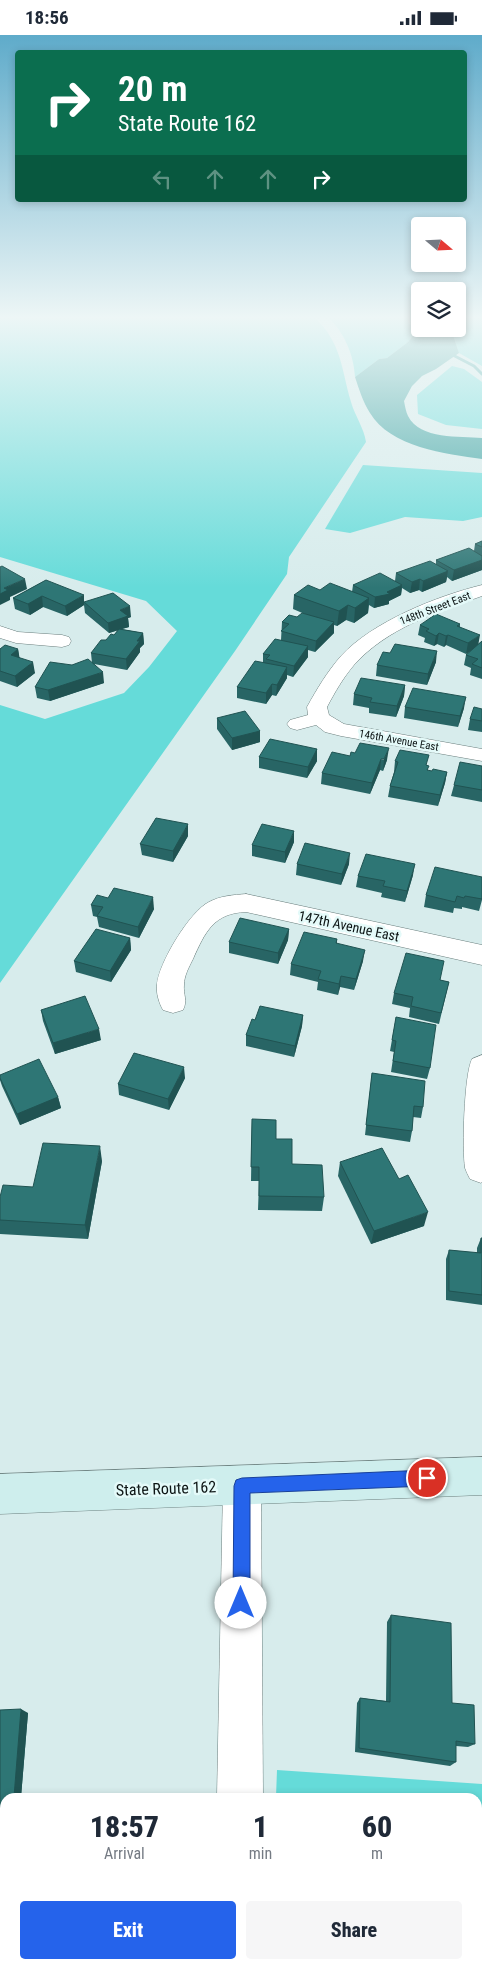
<!DOCTYPE html>
<html lang="en">
<head>
<meta charset="utf-8">
<style>
  :root { --surface:#fff; --page:#f6f6f7; --text:#1f2937; --muted:#747a83; --accent:#2563eb }
  body { margin:0; font-family:"Roboto Condensed",sans-serif; background:var(--page); color:var(--text); height:100vh; display:flex; flex-direction:column; font-size:19px; white-space:nowrap }
  * { box-sizing:border-box; margin:0 }
  p { font-size:16px; color:var(--muted) }
  .icon { flex:none; width:28px; height:28px; fill:none; stroke:currentColor; stroke-width:2; stroke-linecap:round; stroke-linejoin:round }
  .map { position:relative; flex:1; overflow:hidden }
  .panel { position:absolute; left:0px; top:1758px; width:482px; height:176px; display:flex; flex-direction:column; background:var(--surface); border-radius:15px 15px 0 0; box-shadow:0 2px 8px #0003 }
  .panel>* { flex:none }
  .banner { position:absolute; left:15px; top:15px; width:452px; height:152px; border-radius:5px; box-shadow:0 2px 8px #0003; background:#0b6e4f; color:#fff; overflow:hidden }
  .needle { width:32px; rotate:109deg }
  .fabs { position:absolute; left:411px; top:182px; display:grid; gap:10px }
  .fabs a { display:grid; place-items:center; width:55px; height:55px; border-radius:5px; background:var(--surface); box-shadow:0 2px 8px #0003; font-size:25px }
  .pin { position:absolute; display:grid; place-items:center; width:42px; height:42px; color:#fff; margin:-21px; border:2px solid #fff; border-radius:50%; box-shadow:0 1px 5px #0007 }
  .me { position:absolute; width:55px; margin:-28px; rotate:0deg; stroke-linejoin:round; filter:drop-shadow(0 0 4px #0008) }
  .turn { display:flex; align-items:center; gap:18px; height:105px; padding:0 20px; font-size:22px }
  .turn .icon { width:65px; height:65px; stroke-width:2.5 }
  .turn b { display:block; font-size:35px; line-height:42px }
  .lanes { display:flex; align-items:center; height:48px; padding:0 20px; background:#0003; justify-content:center; gap:25px; direction:ltr }
  .lanes .off { opacity:.35 }
  .eta { display:flex; justify-content:space-evenly; align-items:center; height:85px; text-align:center }
  .eta b { font-size:30px; font-weight:800; line-height:35px }
  .primary-button { display:flex; gap:10px; margin-top:auto; padding:10px 20px }
  .primary-button a { flex:1; height:58px; border-radius:5px; background:var(--accent); color:#fff; font-size:20px; font-weight:800; line-height:58px; text-align:center }
  .primary-button a+a { background:var(--page); color:var(--text) }
  .status { display:flex; justify-content:space-between; align-items:center; height:35px; padding:0 25px; background:var(--surface); direction:ltr }
  .status svg { height:14px; fill:currentColor }
  .map>svg:first-child { display:block }
</style>
</head>
<body>
<div class="status"><b>18:56</b><svg viewBox="0 0 49 12"><path d="M0 12V9h3v3zM5 12V6h3v6zM10 12V3h3v9zM15 12V0h3v12zM26 1h20v11H26zM47 4h2v5h-2z"/></svg></div>
<div class="map">
<svg width="482" height="1933" viewBox="0 0 482 1933">
  <rect width="100%" height="100%" fill="#d7ecec"/>
  <g fill="#65dbd9">
    <path d="M0,282H314C342,308 341,333 351,367C355,381 364,393 366,407L289,522L287,539L235,616L0,948V670L45,684L124,658L149,632L177,596L146,566L0,522Z"/>
    <path d="M328,282H408V287L416,297L408,307L387,323L379,324L355,342C354,320 344,297 328,282Z"/>
    <polygon points="458,282 482,282 482,331 459,318 451,294 458,294"/>
    <polygon points="452,331 464,334 482,347 482,394 446,390 418,379 417,360"/>
    <polygon points="363,430 482,438 482,482 463,486 405,482 350,498 325,494"/>
    <polygon points="277,1735 482,1749 482,1930 468,1929 478,1929 478,1762 276,1762"/>
  </g>
  <path fill="#329e9d" d="M420,292V294H451L459,318L436,334L422,341L412,351L404,366C405,371 406,377 408,381C420,405 460,401 482,403V424C446,419 390,412 370,378C363,367 359,354 355,342L379,324L387,323L408,307Z"/>
  <g fill="none" stroke-linecap="round" stroke-linejoin="round">
    <polyline stroke="#329e9d" stroke-width="3" points="447,317 474,331 482,339"/>
    <defs>
      <g id="minor">
        <path d="M482,550V561C437,577 387,593 354,630C343,643 335,657 327,672L329,680L344,689L482,714V726L341,701L325,697L316,690L297,695L290,693L287,689L290,685L308,680L307,672C317,654 327,637 341,621C372,587 437,561 482,550Z"/>
        <polygon points="0,591 18,597 62,600 69,602 71,606 69,610 62,612 16,608 0,603"/>
        <path d="M246,859L482,910V930L246,877C214,878 205,897 193,924C189,932 184,941 184,950C183,960 188,965 183,975L173,978L163,975C159,968 156,958 157,950C158,929 190,876 209,867C220,861 233,860 246,859Z"/>
        <path d="M482,1020V1147L481,1148L470,1144C468,1140 466,1136 465,1133C462,1114 464,1039 472,1024Z"/>
        <polygon points="242,1432 256,1437 261,1451 263,1762 217,1762 223,1451 228,1437"/>
        <rect x="214" y="1929" width="50" height="4"/>
      </g>
      <polygon id="secondary" points="482,1422 482,1460 0,1479 0,1439"/>
    </defs>
    <use href="#minor" stroke="#6b7f7e" stroke-width="1"/>
    <use href="#secondary" stroke="#6b7f7e" stroke-width="1"/>
    <use href="#minor" fill="#fff" fill-rule="evenodd"/>
    <use href="#secondary" fill="#ceeeed" fill-rule="evenodd"/>
  </g>
  <g fill="#286565">
    <polygon points="482,506 482,535 452,546 447,542 446,547 422,557 419,555 410,558 402,553 401,560 389,566 389,569 374,573 369,570 368,578 354,588 346,585 337,591 334,590 334,598 315,617 308,615 308,622 293,642 287,640 287,643 276,661 272,660 266,669 237,663 237,652 263,628 263,619 281,605 282,587 307,580 293,574 294,560 320,555 352,557 353,550 395,546 396,538 436,529 436,525 474,516 475,509"/>
    <polygon points="46,545 84,567 131,582 128,583 129,592 121,594 143,598 144,609 140,613 140,617 127,635 94,629 104,648 50,666 37,663 35,652 72,630 92,628 91,618 106,605 114,600 118,595 109,598 85,578 84,570 67,581 43,572 30,580 15,574 13,563"/>
    <polygon points="460,589 460,592 478,609 482,606 482,644 470,640 471,633 464,630 466,620 470,616 466,619 446,610 444,612 437,609 434,611 424,607 425,603 418,600 420,590"/>
    <polygon points="0,614 18,614 19,622 35,638 17,652 0,646"/>
    <polygon points="390,618 436,627 427,650 376,641 377,630"/>
    <polygon points="405,650 404,661 396,682 369,678 369,673 353,670 354,659"/>
    <polygon points="405,672 464,673 458,692 404,683"/>
    <polygon points="482,674 482,697 468,695 470,684"/>
    <polygon points="217,683 260,696 260,707 232,715 217,694"/>
    <polygon points="317,714 317,726 307,743 259,733 259,722"/>
    <polygon points="350,721 387,725 383,736 380,735 370,759 321,749 322,738"/>
    <polygon points="395,726 427,730 428,736 447,737 445,748 438,771 388,762 390,751 394,737"/>
    <polygon points="482,731 482,767 451,761 454,750"/>
    <polygon points="188,801 173,827 142,820 140,809"/>
    <polygon points="294,807 285,828 252,821 252,810"/>
    <polygon points="297,829 349,829 341,850 296,840"/>
    <polygon points="413,840 405,867 381,862 382,858 356,852 358,841"/>
    <polygon points="482,842 482,865 479,876 462,872 462,874 454,873 453,878 424,872 426,860"/>
    <polygon points="91,870 154,874 139,903 99,892 97,882 93,881"/>
    <polygon points="289,894 288,905 278,929 229,918 229,907"/>
    <polygon points="130,903 131,915 111,947 76,937 74,926"/>
    <polygon points="337,904 337,909 363,926 354,955 340,952 338,960 317,955 318,947 290,940 291,929"/>
    <polygon points="440,945 449,947 439,989 409,982 410,973 392,969 394,958"/>
    <polygon points="41,975 101,1005 55,1019 43,986"/>
    <polygon points="303,980 302,991 294,1022 246,1011 246,1000 255,985"/>
    <polygon points="396,982 430,1033 427,1044 391,1037 394,1017 390,1016"/>
    <polygon points="372,1038 423,1072 421,1083 413,1082 412,1096 410,1107 365,1100"/>
    <polygon points="0,1040 58,1062 61,1073 20,1090 2,1051 0,1045"/>
    <polygon points="185,1043 169,1075 119,1060 118,1049"/>
    <polygon points="252,1084 276,1104 292,1129 324,1162 322,1176 258,1175 259,1146 251,1146"/>
    <polygon points="102,1126 88,1204 0,1199 0,1162 33,1152"/>
    <polygon points="340,1127 424,1191 371,1209 338,1141"/>
    <polygon points="481,1203 482,1203 482,1270 446,1265 446,1224 449,1215 477,1218 477,1213"/>
    <polygon points="391,1580 452,1668 475,1709 468,1712 456,1711 456,1727 450,1731 355,1717 357,1668 360,1663 386,1666 387,1587"/>
    <polygon points="0,1675 28,1678 21,1762 5,1762 5,1787 0,1788"/>
    <polygon points="367,1929 387,1929 409,1931 412,1933 367,1933"/>
  </g>
  <g fill="#205352">
    <polygon points="482,525 482,535 452,546 454,535"/>
    <polygon points="448,536 446,547 422,557 423,546"/>
    <polygon points="25,544 27,554 10,562 10,565 0,570 0,559 4,553"/>
    <polygon points="420,544 419,555 410,558 412,547"/>
    <polygon points="402,550 401,560 389,566 389,569 374,573 375,562"/>
    <polygon points="84,560 84,570 67,581 65,571"/>
    <polygon points="42,561 43,572 30,580 28,569"/>
    <polygon points="369,563 368,578 354,588 355,573"/>
    <polygon points="348,570 346,585 337,591 339,576"/>
    <polygon points="130,571 131,582 128,583 129,592 109,598 108,588 120,575"/>
    <polygon points="334,587 334,598 315,617 316,606"/>
    <polygon points="143,598 144,609 140,613 140,617 127,635 126,624 137,606"/>
    <polygon points="439,598 437,609 434,611 436,601"/>
    <polygon points="448,600 446,610 444,612 446,601"/>
    <polygon points="480,600 478,611 466,619 468,608"/>
    <polygon points="308,611 308,622 293,642 294,631"/>
    <polygon points="18,614 20,625 11,620"/>
    <polygon points="437,616 436,627 427,650 428,639"/>
    <polygon points="33,627 35,638 17,652 15,641"/>
    <polygon points="287,632 287,643 276,661 277,650"/>
    <polygon points="103,637 104,648 50,666 48,655"/>
    <polygon points="272,649 272,660 266,669 266,658"/>
    <polygon points="405,650 404,661 396,682 397,671"/>
    <polygon points="466,662 464,673 458,692 460,681"/>
    <polygon points="260,696 260,707 232,715 232,703"/>
    <polygon points="389,713 387,725 383,736 384,724"/>
    <polygon points="317,714 317,726 307,743 308,732"/>
    <polygon points="381,724 380,735 370,759 372,748"/>
    <polygon points="447,737 445,748 438,771 440,760"/>
    <polygon points="188,789 188,801 173,827 173,816"/>
    <polygon points="294,796 294,807 285,828 285,817"/>
    <polygon points="350,818 349,829 341,850 342,839"/>
    <polygon points="415,829 413,840 405,867 407,856"/>
    <polygon points="153,862 154,874 139,903 138,892"/>
    <polygon points="289,894 288,905 278,929 278,918"/>
    <polygon points="130,903 131,915 111,947 110,936"/>
    <polygon points="365,915 363,926 354,955 356,944"/>
    <polygon points="341,941 340,952 338,960 339,949"/>
    <polygon points="303,980 302,991 294,1022 295,1011"/>
    <polygon points="99,994 101,1005 55,1019 53,1008"/>
    <polygon points="184,1032 185,1043 169,1075 168,1064"/>
    <polygon points="58,1062 61,1073 20,1090 17,1079"/>
    <polygon points="100,1111 102,1126 88,1204 85,1190"/>
    <polygon points="428,1177 424,1191 371,1209 374,1196"/>
    <polygon points="21,1674 28,1678 21,1762 14,1762"/>
  </g>
  <g fill="#2e7675" stroke="#205352">
    <polygon points="482,506 482,512 475,509"/>
    <polygon points="469,513 482,521 482,525 454,535 436,525"/>
    <polygon points="430,526 448,536 423,546 420,544 412,547 396,538"/>
    <polygon points="2,531 25,544 4,553 8,555 0,559 0,532"/>
    <polygon points="380,538 402,550 387,557 390,559 375,562 353,550"/>
    <polygon points="46,545 84,560 65,571 42,561 28,569 13,563"/>
    <polygon points="330,548 369,563 355,573 348,570 339,576 294,560 308,550 320,555"/>
    <polygon points="113,558 130,571 120,575 128,581 108,588 84,567"/>
    <polygon points="302,578 334,587 316,606 281,596 289,589 282,587 289,580 297,582"/>
    <polygon points="436,579 460,589 457,591 480,600 468,608 448,600 446,601 439,598 436,601 426,596 429,594 420,590"/>
    <polygon points="119,594 143,598 137,606 140,606 126,624 91,618 101,605 106,605 111,599 114,600"/>
    <polygon points="275,604 308,611 294,631 266,624 270,620 263,619"/>
    <polygon points="482,606 482,633 472,629 478,624 466,620"/>
    <polygon points="395,609 437,616 428,639 377,630 383,617 390,618"/>
    <polygon points="5,610 18,614 11,620 33,627 15,641 0,636 0,614"/>
    <polygon points="88,624 103,637 48,655 35,652 50,627 72,630"/>
    <polygon points="255,626 287,632 277,650 272,649 266,658 237,652"/>
    <polygon points="361,643 405,650 397,671 370,667 372,663 354,659"/>
    <polygon points="413,653 466,662 460,681 405,672"/>
    <polygon points="474,672 482,674 482,686 470,684"/>
    <polygon points="245,676 260,696 232,703 217,683"/>
    <polygon points="270,704 317,714 308,732 259,722"/>
    <polygon points="360,708 389,713 384,724 381,724 372,748 322,738 332,717 350,721 351,717 355,718"/>
    <polygon points="400,715 429,720 426,730 429,731 427,735 432,736 433,734 447,737 440,760 390,751 398,727 395,726"/>
    <polygon points="460,727 482,731 482,755 454,750"/>
    <polygon points="156,783 188,789 173,816 140,809"/>
    <polygon points="262,789 294,796 285,817 252,810"/>
    <polygon points="305,808 350,818 342,839 297,829"/>
    <polygon points="366,819 415,829 407,856 383,851 385,846 358,841"/>
    <polygon points="435,832 482,842 482,864 465,861 464,863 457,861 455,867 426,860"/>
    <polygon points="114,853 153,862 138,892 97,881 103,872 91,870 97,860 108,863"/>
    <polygon points="240,883 289,894 278,918 229,907"/>
    <polygon points="96,894 130,903 110,936 74,926"/>
    <polygon points="304,897 337,904 336,908 365,915 356,944 341,941 339,949 318,944 321,936 291,929"/>
    <polygon points="406,918 444,926 440,945 449,947 441,978 411,971 413,962 394,958"/>
    <polygon points="85,961 99,994 53,1008 41,975"/>
    <polygon points="260,971 303,980 295,1011 246,1000 252,984 255,985"/>
    <polygon points="396,982 436,990 430,1033 393,1026 396,1006 392,1005"/>
    <polygon points="134,1018 184,1032 168,1064 118,1049"/>
    <polygon points="39,1024 58,1062 17,1079 0,1043 0,1040"/>
    <polygon points="372,1038 425,1046 423,1072 414,1071 412,1096 366,1090"/>
    <polygon points="252,1084 276,1085 276,1104 292,1104 292,1129 322,1130 324,1162 259,1161 259,1132 251,1132"/>
    <polygon points="43,1108 100,1111 85,1190 0,1185 0,1162 3,1150 33,1152"/>
    <polygon points="382,1113 399,1144 408,1140 428,1177 374,1196 340,1127"/>
    <polygon points="481,1203 482,1203 482,1260 449,1256 449,1215 481,1218"/>
    <polygon points="391,1580 451,1588 452,1668 474,1670 475,1709 456,1706 456,1727 359,1713 360,1663 390,1667"/>
    <polygon points="21,1674 14,1762 5,1762 5,1785 0,1785 0,1675"/>
    <polygon points="371,1929 404,1933 371,1933"/>
  </g>
  <linearGradient id="sky" x2="0" y2="1"><stop stop-color="#5fabca"/><stop offset="0.51" stop-color="#edf6f6"/><stop offset="1" stop-color="#edf6f6" stop-opacity="0"/></linearGradient>
  <rect width="482" height="553" fill="url(#sky)"/>
  <polygon fill="#2563eb" stroke="#184099" points="427,1435 432,1437 435,1443 432,1449 427,1451 250,1458 250,1568 247,1574 241,1576 235,1574 233,1568 234,1451 236,1445 242,1443"/>
  <g text-anchor="middle" stroke-width="5" stroke-linejoin="round" paint-order="stroke">
    <g font-size="11" fill="#0c1414" stroke="#e4faf9">
      <text transform="translate(435 573) rotate(-21)" y="4">148th Street East</text>
      <text transform="translate(399 705) rotate(10)" y="4">146th Avenue East</text>
    </g>
    <g font-size="14" fill="#0c1414" stroke="#e4faf9">
      <text transform="translate(349 891) rotate(12)" y="5">147th Avenue East</text>
    </g>
    <g font-size="16" fill="#0c1414" stroke="#e4faf9">
      <text transform="translate(166 1453) rotate(-2)" y="6">State Route 162</text>
    </g>
  </g>
</svg>
<div class="fabs">
<a><svg class="needle" viewBox="-14 -14 28 28"><path d="M0-13l5 13h-10z" fill="#e53935"/><path d="M0 13l5-13h-10z" fill="#747a83"/></svg></a>
<a><svg class="icon" aria-label="layers" viewBox="0 0 24 24"><path d="M12 4l9 5-9 5-9-5zM3 14l9 5 9-5"/></svg></a>
</div>
<div class="pin" style="left:427px;top:1443px;background:#d93025"><svg class="icon" aria-label="arrive" viewBox="0 0 24 24"><path d="M6 21V4h12l-3 4 3 4H6"/></svg></div>
<svg class="me" style="left:241px;top:1568px" viewBox="-20 -20 40 40"><circle r="19" fill="#fff"/><path d="M0-13L10 11 0 6-10 11z" fill="#2563eb"/></svg>
<div class="banner">
<div class="turn"><svg class="icon" aria-label="right" viewBox="0 0 24 24"><path d="M7 20v-9h11M14 6l5 5-5 5"/></svg><div><b>20 m</b>State Route 162</div></div>
<div class="lanes"><svg class="icon off" aria-label="left" viewBox="0 0 24 24"><path d="M17 20v-9H6M10 6l-5 5 5 5"/></svg><svg class="icon off" aria-label="ahead" viewBox="0 0 24 24"><path d="M12 20V5M6 11l6-6 6 6"/></svg><svg class="icon off" aria-label="ahead" viewBox="0 0 24 24"><path d="M12 20V5M6 11l6-6 6 6"/></svg><svg class="icon" aria-label="right" viewBox="0 0 24 24"><path d="M7 20v-9h11M14 6l5 5-5 5"/></svg></div>
</div>
<section class="panel">
<div class="eta">
<div><b>18:57</b><p>Arrival</p></div>
<div><b>1</b><p>min</p></div>
<div><b>60</b><p>m</p></div>
</div>
<div class="primary-button"><a>Exit</a><a>Share</a></div>
</section>
</div>
</body>
</html>
